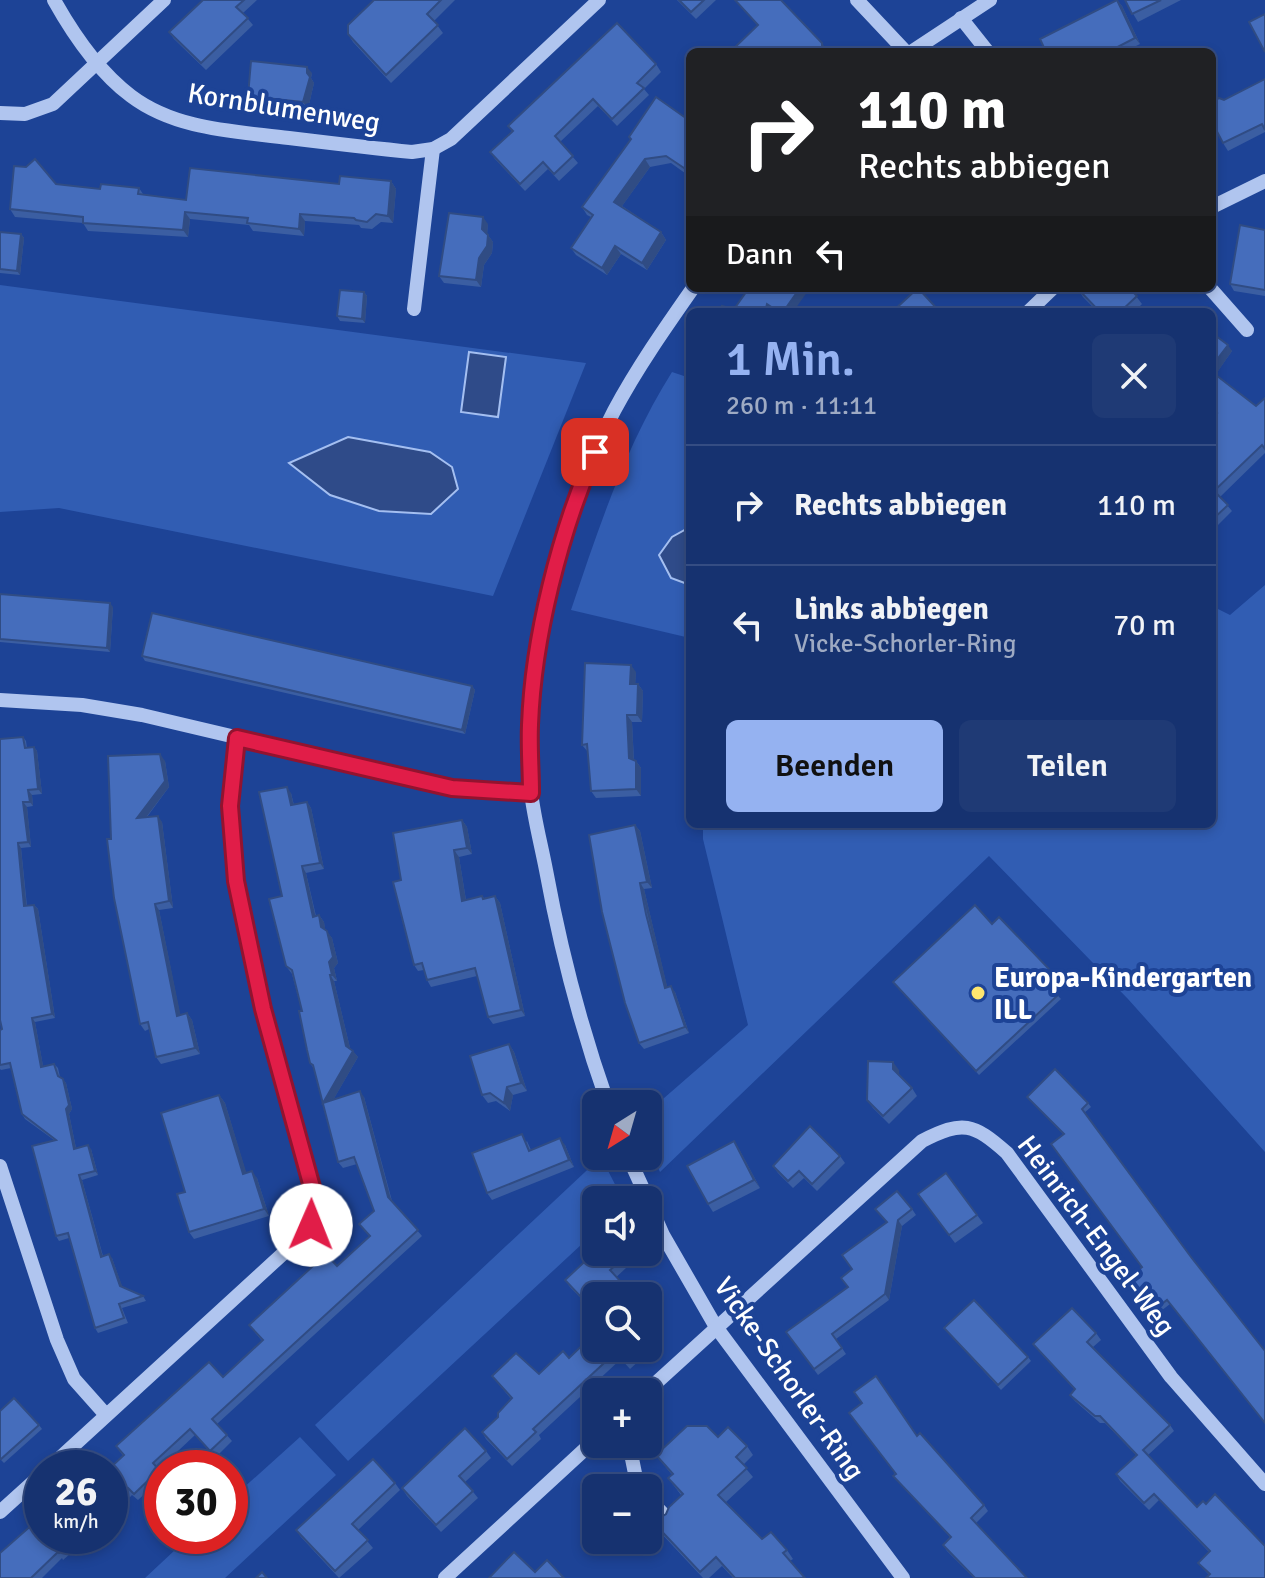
<!DOCTYPE html>
<html lang="de">
<head>
<meta charset="utf-8">
<style>
  :root { --surface:#163270; --page:#1f3a75; --text:#f1f3f6; --muted:#9eaac3; --line:#354d83; --accent:#95b2f1 }
  body { margin:0; font-family:Signika,sans-serif; background:var(--page); color:var(--text); height:100vh; display:flex; flex-direction:column; font-size:30px; white-space:nowrap }
  * { box-sizing:border-box; margin:0 }
  p { font-size:26px; color:var(--muted) }
  .icon { flex:none; width:44px; height:44px; fill:none; stroke:currentColor; stroke-width:2; stroke-linecap:round; stroke-linejoin:round }
  .map { position:relative; flex:1; overflow:hidden }
  .side { position:absolute; left:686px; top:308px; width:530px; height:520px; display:flex; flex-direction:column; background:var(--surface); border-radius:12px; box-shadow:0 4px 12px #0003,0 0 0 2px var(--line) }
  .side>* { flex:none }
  .top-card { position:absolute; left:686px; top:48px; width:530px; height:244px; border-radius:12px; box-shadow:0 4px 12px #0003,0 0 0 2px var(--line); background:#202124; color:#fff; overflow:hidden }
  .needle { width:52px; rotate:217deg }
  .buttons { position:absolute; left:582px; top:1090px; display:grid; gap:16px }
  .buttons a { display:grid; place-items:center; width:80px; height:80px; border-radius:12px; background:var(--surface); box-shadow:0 4px 12px #0003,0 0 0 2px var(--line); font-size:40px }
  .speed { position:absolute; left:24px; top:1450px; display:flex; gap:16px; font-size:40px; font-weight:700; text-align:center }
  .speed>* { display:grid; place-content:center; width:104px; height:104px; border-radius:50%; background:var(--surface); box-shadow:0 4px 12px #0003,0 0 0 2px var(--line); line-height:1 }
  .speed small { font-size:20px; font-weight:400 }
  .speed .limit { border:12px solid #d22; background:#fff; color:#111 }
  .pin { position:absolute; display:grid; place-items:center; width:68px; height:68px; color:#fff; margin:-34px; border-radius:16px; box-shadow:0 4px 12px #0006 }
  .me { position:absolute; width:88px; margin:-44px; rotate:1deg; stroke-linejoin:round; filter:drop-shadow(0 0 6px #0008) }
  .turn { display:flex; align-items:center; gap:28px; height:168px; padding:0 40px; font-size:36px }
  .turn .icon { width:104px; height:104px; stroke-width:2.5 }
  .turn b { display:block; font-size:56px; line-height:68px }
  .then { display:flex; align-items:center; height:76px; padding:0 40px; background:#0003; gap:16px; font-size:30px }
  .round { display:grid; place-items:center; flex:none; width:84px; height:84px; border-radius:12px; background:var(--page) }
  .summary { display:flex; align-items:center; justify-content:space-between; height:136px; padding:0 40px }
  h1 { font-size:48px; font-weight:600; line-height:60px; color:var(--accent) }
  .cta { display:flex; gap:16px; margin-top:auto; padding:16px 40px }
  .cta a { flex:1; height:92px; border-radius:12px; background:var(--accent); color:#111; font-size:32px; font-weight:600; line-height:92px; text-align:center }
  .cta a+a { background:var(--page); color:var(--text) }
  ul { padding:0; list-style:none }
  li { display:flex; align-items:center; gap:24px; height:120px; padding:0 40px; border-top:2px solid var(--line) }
  li div { flex:1 }
  li b { display:block; font-size:30px }
  li em { font-style:normal }
  .map>svg:first-child { display:block }
</style>
</head>
<body>
<div class="map">
<svg width="1265" height="1578" viewBox="0 0 1265 1578">
  <rect width="100%" height="100%" fill="#1d4396"/>
  <g fill="#315db3">
    <polygon points="0,285 586,363 493,596 59,508 0,512"/>
    <path d="M672,372L690,378V638L571,610C599,527 625,447 672,372Z"/>
    <polygon points="1265,585 1265,1152 1128,999 989,856 660,1172 648,1146 648,1112 748,1025 703,839 703,824 1212,824 1212,606 1230,615"/>
    <polygon points="601,1157 623,1200 596,1200 596,1231 348,1461 315,1425"/>
    <polygon points="300,1437 336,1475 225,1578 145,1578 190,1536 230,1536 230,1500"/>
  </g>
  <g fill="#2f4b89" stroke="#a4bff1" stroke-width="2">
    <polygon points="469,352 506,357 498,417 461,412"/>
    <polygon points="348,437 430,452 452,467 458,489 431,514 379,511 330,495 289,463"/>
    <polygon points="690,527 690,585 671,578 659,555 672,537"/>
  </g>
  <g fill="none" stroke-linecap="round" stroke-linejoin="round">
    <g stroke="#b0c5ef" stroke-width="14">
      <path d="M54,0C73,34 99,72 131,96C176,130 235,131 289,138C330,143 371,148 412,152L433,149L451,139L599,0"/>
      <polyline points="857,0 906,52"/>
      <polyline points="961,18 988,52"/>
      <polyline points="911,52 990,0"/>
      <polyline points="0,113 25,114 53,104 164,0"/>
      <polyline points="1212,207 1265,181"/>
      <polyline points="1210,288 1247,330"/>
      <polyline points="414,309 433,149"/>
      <polyline points="1028,312 1053,288"/>
      <polyline points="0,700 82,705 142,715 452,788 531,793"/>
      <path d="M608,1104C580,1025 561,952 546,870C541,844 534,818 531,792C520,677 560,513 614,411C637,368 665,328 693,288"/>
      <polyline points="628,1156 648,1200"/>
      <polyline points="0,1166 57,1340 74,1379 106,1415"/>
      <polyline points="648,1201 663,1235 716,1327 903,1578"/>
      <path d="M646,1392L922,1141C963,1120 973,1123 1007,1153L1171,1377L1265,1484"/>
      <polyline points="629,1444 638,1488"/>
      <polyline points="49,1468 299,1239 311,1225 318,1209 263,1009 236,881 230,806 237,738"/>
      <polyline points="648,1498 665,1516"/>
      <polyline points="0,1512 42,1474"/>
      <polyline points="445,1578 596,1439"/>
    </g>
  </g>
  <g fill="#3b5ea2">
    <polygon points="203,0 257,0 243,13 253,25 206,70 174,39 169,32"/>
    <polygon points="374,0 455,0 434,21 443,33 391,83 353,42 348,34"/>
    <polygon points="677,0 716,0 696,19"/>
    <polygon points="1117,0 1122,6 1140,44 1124,52 1046,52"/>
    <polygon points="1125,0 1181,0 1138,22"/>
    <polygon points="656,64 661,72 644,89 649,95 617,126 598,106 560,142 578,163 559,181 548,169 525,191 495,159 490,152 512,131 508,126"/>
    <polygon points="312,73 311,78 314,83 308,109 252,102 248,96"/>
    <polygon points="1265,79 1265,132 1228,151 1223,143"/>
    <polygon points="690,121 689,176 671,163 650,167 622,206 661,232 666,240 647,270 621,254 607,275 576,255 571,248 591,217 587,215 582,207"/>
    <polygon points="391,181 396,189 393,223 381,222 372,229 361,228 359,225 305,221 304,236 253,231 249,225 190,219 188,237 88,231 83,223 15,217 10,209 56,184 100,189 139,188 143,194 186,200 339,184"/>
    <polygon points="488,224 487,234 493,242 492,253 484,265 481,287 444,283 439,276"/>
    <polygon points="1265,230 1265,296 1234,291 1230,284"/>
    <polygon points="0,232 21,234 24,238 20,275 0,273"/>
    <polygon points="1079,288 1133,288 1133,292 1142,304 1134,312 1098,312 1083,297 1078,289"/>
    <polygon points="364,292 367,296 365,323 340,321 337,316"/>
    <polygon points="1212,333 1232,351 1215,375 1256,406 1265,398 1265,453 1220,497 1232,511 1213,530 1212,529 1212,418 1215,415 1212,413"/>
    <polygon points="0,594 113,607 110,652 0,642"/>
    <polygon points="142,656 472,686 475,690 465,734 145,661"/>
    <polygon points="636,672 635,684 638,684 643,691 642,722 632,722 634,760 636,761 641,768 641,796 596,798 591,791 588,752 582,745"/>
    <polygon points="23,737 26,741 27,748 34,747 37,751 42,794 32,795 33,806 27,807 31,847 21,848 27,906 34,905 38,909 55,1018 35,1022 43,1066 54,1064 58,1068 60,1077 66,1083 72,1109 69,1114 76,1148 91,1149 98,1175 82,1180 103,1256 112,1258 122,1287 143,1296 146,1301 122,1308 128,1323 98,1333 95,1328 69,1238 59,1241 56,1236 54,1140 25,1119 22,1114 11,1068 1,1070 0,1069 0,1030 2,1029"/>
    <polygon points="165,761 169,787 147,817 162,822 173,908 159,910 180,1015 187,1013 192,1020 200,1054 161,1064 156,1057 149,1029 145,1031 140,1024 111,839"/>
    <polygon points="291,793 294,805 307,802 311,808 324,869 306,873 316,916 319,915 324,922 325,930 332,938 338,963 334,968 337,981 334,981 350,1048 358,1057 333,1100 364,1097 392,1201 422,1236 217,1424 232,1441 215,1458 195,1435 159,1469 162,1473 162,1478 138,1500 132,1495 110,1518 110,1468 123,1456 116,1446 223,1377 262,1341 249,1325 337,1266 370,1237 359,1224 374,1211 357,1164 343,1168 338,1162 314,1069 310,1063 302,1011 292,974 286,966 282,896"/>
    <polygon points="462,820 467,827 472,854 459,857 466,900 482,896 484,898 495,896 500,903 525,1016 493,1024 488,1017 477,976 431,987 427,980 424,970 418,971 414,965 401,880"/>
    <polygon points="635,825 640,831 652,888 644,889 667,987 675,992 689,1033 644,1049 639,1043"/>
    <polygon points="992,924 1049,969 1052,973 1044,981 1061,999 979,1075 893,982"/>
    <polygon points="509,1044 514,1052 527,1091 513,1095 510,1111 496,1101 488,1103 482,1095"/>
    <polygon points="899,1070 899,1075 912,1088 917,1096 889,1124 873,1108 867,1100"/>
    <polygon points="219,1095 225,1103 246,1173 257,1178 269,1216 194,1239 189,1232 185,1192"/>
    <polygon points="1027,1097 1088,1103 1091,1107 1084,1113 1170,1304 1157,1314 1131,1282 1142,1267 1063,1134"/>
    <polygon points="527,1141 531,1150 565,1145 574,1167 492,1200 487,1193"/>
    <polygon points="734,1141 739,1149 760,1188 713,1212 708,1204"/>
    <polygon points="840,1156 845,1163 817,1191 804,1178 793,1188 778,1173 773,1166"/>
    <polygon points="946,1173 983,1223 955,1243 918,1194"/>
    <polygon points="912,1209 916,1215 902,1226 889,1300 836,1339 846,1354 818,1375 786,1332 848,1287 852,1269 886,1223"/>
    <polygon points="621,1261 626,1268 596,1296 596,1314 570,1287 565,1280"/>
    <polygon points="944,1328 1028,1357 1031,1361 1001,1390"/>
    <polygon points="1096,1333 1101,1340 1093,1347 1170,1425 1174,1431 1148,1455 1197,1507 1265,1546 1209,1575 1198,1563 1209,1552 1159,1500 1149,1510 1120,1481 1116,1474 1136,1455 1105,1423 1100,1423 1075,1401 1070,1395 1075,1390 1033,1344"/>
    <polygon points="596,1348 647,1348 650,1351 630,1369 621,1359 539,1435 541,1439 512,1466 486,1439 482,1432 498,1417 511,1399 492,1376 539,1374 569,1358"/>
    <polygon points="0,1411 39,1425 42,1429 4,1463 0,1459"/>
    <polygon points="917,1436 984,1505 988,1511 976,1523 1027,1578 974,1578 947,1551 943,1545 950,1537 893,1476"/>
    <polygon points="718,1437 747,1446 753,1455 743,1465 753,1477 726,1502 762,1539 787,1550 793,1559 790,1561 805,1578 733,1578 722,1566 709,1578 703,1578 659,1531 653,1522 666,1514 681,1495 668,1478 672,1475 656,1455"/>
    <polygon points="486,1451 491,1458 465,1482 478,1498 441,1532 407,1496 402,1488"/>
    <polygon points="395,1483 400,1490 358,1530 373,1548 339,1578 301,1537 296,1530"/>
    <polygon points="42,1536 91,1536 63,1560 62,1558 42,1578 0,1578"/>
  </g>
  <g fill="#304c84">
    <polygon points="1117,0 1122,6 1140,44 1135,38"/>
    <polygon points="822,43 827,50 827,52 822,52"/>
    <polygon points="307,67 312,73 311,78 314,83 308,109 303,102"/>
    <polygon points="645,159 650,167 620,209 614,202"/>
    <polygon points="690,160 690,174 689,176 684,168"/>
    <polygon points="391,181 396,189 393,223 388,216"/>
    <polygon points="185,212 190,219 188,237 183,230"/>
    <polygon points="300,214 305,221 304,236 299,229"/>
    <polygon points="483,217 488,224 487,236 482,229"/>
    <polygon points="661,232 666,240 647,270 642,263"/>
    <polygon points="21,234 24,238 20,275 17,271"/>
    <polygon points="488,235 493,242 492,253 484,265 481,287 476,280 479,258"/>
    <polygon points="615,246 621,254 607,275 602,268"/>
    <polygon points="800,288 810,288 793,312 783,312"/>
    <polygon points="364,292 367,296 365,323 362,319"/>
    <polygon points="767,304 772,310 771,312 765,312"/>
    <polygon points="1228,345 1232,351 1214,377 1212,374 1212,366"/>
    <polygon points="110,603 113,607 110,652 107,648"/>
    <polygon points="631,665 636,672 635,691 630,684"/>
    <polygon points="638,684 643,691 642,722 637,715"/>
    <polygon points="472,686 475,690 465,734 462,730"/>
    <polygon points="627,715 632,722 634,765 629,758"/>
    <polygon points="34,747 37,751 42,794 38,789"/>
    <polygon points="160,754 165,761 169,787 141,824 137,818"/>
    <polygon points="636,761 641,768 641,796 636,789"/>
    <polygon points="287,787 291,793 295,812 291,805"/>
    <polygon points="28,790 32,795 33,806 30,802"/>
    <polygon points="23,802 27,807 31,847 28,842"/>
    <polygon points="307,802 311,808 324,869 320,863"/>
    <polygon points="158,816 162,822 173,908 169,901"/>
    <polygon points="462,820 467,827 472,854 467,848"/>
    <polygon points="635,825 640,831 652,888 647,882"/>
    <polygon points="18,843 21,848 27,910 24,906"/>
    <polygon points="454,850 459,857 467,907 462,901"/>
    <polygon points="302,866 306,873 317,923 313,917"/>
    <polygon points="640,883 644,889 669,994 665,988"/>
    <polygon points="495,896 500,903 525,1016 521,1010"/>
    <polygon points="155,904 159,910 182,1022 177,1016"/>
    <polygon points="34,905 38,909 55,1018 52,1014"/>
    <polygon points="319,915 324,922 326,933 321,927"/>
    <polygon points="327,931 332,938 338,963 334,968 337,981 332,975 329,962"/>
    <polygon points="330,975 334,981 351,1052 346,1046"/>
    <polygon points="671,986 675,992 689,1033 685,1027"/>
    <polygon points="187,1013 192,1020 200,1054 195,1048"/>
    <polygon points="32,1018 35,1022 44,1071 41,1067"/>
    <polygon points="509,1044 514,1052 527,1091 521,1083"/>
    <polygon points="353,1051 358,1057 328,1109 323,1103"/>
    <polygon points="893,1062 899,1070 899,1077 893,1069"/>
    <polygon points="63,1079 66,1083 72,1109 69,1114 77,1153 74,1149 66,1109"/>
    <polygon points="507,1087 513,1095 510,1111 504,1103"/>
    <polygon points="360,1091 364,1097 392,1203 388,1197"/>
    <polygon points="219,1095 225,1103 249,1181 243,1174"/>
    <polygon points="560,1138 565,1145 574,1167 569,1160"/>
    <polygon points="734,1141 739,1149 760,1188 754,1180"/>
    <polygon points="88,1145 91,1149 98,1175 95,1171"/>
    <polygon points="252,1171 257,1178 269,1216 264,1209"/>
    <polygon points="79,1175 82,1180 104,1261 101,1257"/>
    <polygon points="898,1220 902,1226 889,1300 885,1294"/>
    <polygon points="109,1254 112,1258 124,1291 120,1286"/>
  </g>
  <g fill="#456dbc" stroke="#304c84" stroke-width="2">
    <polygon points="203,0 244,0 236,7 248,18 201,63 169,32"/>
    <polygon points="374,0 441,0 427,14 438,25 386,75 348,34 348,25"/>
    <polygon points="679,0 704,0 691,12"/>
    <polygon points="735,0 781,0 822,43 822,52 730,52 758,25"/>
    <polygon points="1117,0 1135,38 1108,52 1046,52 1040,39"/>
    <polygon points="1125,0 1161,0 1132,14"/>
    <polygon points="1265,14 1265,52 1249,22"/>
    <polygon points="617,23 656,64 637,83 644,88 612,119 593,99 555,136 573,156 554,174 543,162 520,184 490,152 513,131 508,126"/>
    <polygon points="251,61 307,67 307,73 310,77 303,102 248,96"/>
    <polygon points="1265,79 1265,130 1262,124 1223,143 1212,122 1212,103 1219,98 1224,100"/>
    <polygon points="656,97 690,121 690,160 684,168 666,156 645,159 614,202 661,232 642,263 615,246 602,268 571,248 593,215 582,207 631,139 629,137"/>
    <polygon points="35,159 56,184 100,189 101,184 139,188 138,194 186,200 190,168 339,184 340,176 391,181 388,216 376,214 367,222 356,220 354,218 300,214 299,229 247,223 248,218 185,212 183,230 83,223 83,217 10,209 14,166 26,167"/>
    <polygon points="449,213 483,217 482,229 488,235 487,246 479,258 476,280 439,276"/>
    <polygon points="1240,225 1265,230 1265,290 1230,284"/>
    <polygon points="0,232 21,234 17,271 0,269"/>
    <polygon points="749,288 800,288 783,312 779,312 767,304 765,312 721,312 722,306 734,309"/>
    <polygon points="918,288 940,312 892,312"/>
    <polygon points="1079,288 1129,288 1137,296 1120,312 1100,312 1078,289"/>
    <polygon points="340,290 364,292 362,319 337,316"/>
    <polygon points="1212,333 1228,345 1212,366"/>
    <polygon points="1212,372 1256,406 1265,398 1265,449 1262,445 1214,491 1228,505 1212,520 1212,418 1217,413 1212,409"/>
    <polygon points="0,594 110,603 107,648 0,639"/>
    <polygon points="152,613 472,686 462,730 142,656"/>
    <polygon points="585,663 631,665 630,684 638,684 637,715 627,715 629,758 636,761 636,789 591,791 587,744 582,745"/>
    <polygon points="23,737 25,748 34,747 38,789 28,790 30,802 23,802 28,842 18,843 21,875 24,906 34,905 52,1014 32,1018 41,1067 54,1064 58,1076 63,1079 69,1105 66,1109 74,1149 88,1145 95,1171 79,1175 101,1257 109,1254 120,1286 143,1296 119,1304 124,1318 95,1328 68,1233 56,1236 32,1146 56,1140 22,1114 10,1063 0,1065 0,1030 2,1029 0,1020 0,739"/>
    <polygon points="160,754 165,781 137,818 158,816 169,901 155,904 177,1016 187,1013 195,1048 156,1057 148,1022 140,1024 114,898 107,839 111,839 108,756"/>
    <polygon points="287,787 291,805 307,802 320,863 302,866 313,917 319,915 321,927 327,931 333,957 329,962 332,975 330,975 346,1046 353,1051 323,1103 360,1091 388,1197 418,1230 212,1419 227,1435 210,1451 190,1429 153,1463 159,1470 134,1494 128,1488 110,1507 110,1468 124,1455 116,1446 209,1362 223,1377 263,1340 249,1325 326,1254 337,1266 370,1236 359,1224 374,1211 354,1157 338,1162 313,1065 310,1063 307,1050 299,1011 302,1011 292,970 286,966 269,899 282,896 259,792"/>
    <polygon points="462,820 467,848 454,850 462,901 482,896 483,899 495,896 521,1010 488,1017 475,968 427,980 422,963 414,965 393,882 401,880 393,833"/>
    <polygon points="635,825 647,882 640,883 646,914 665,988 671,986 685,1027 639,1043 625,1003 602,912 589,835"/>
    <polygon points="975,905 992,924 999,917 1049,969 1041,977 1058,995 976,1071 893,982"/>
    <polygon points="509,1044 521,1083 507,1087 504,1103 490,1093 482,1095 470,1056"/>
    <polygon points="868,1061 893,1062 893,1069 912,1088 883,1116 867,1100"/>
    <polygon points="1055,1069 1088,1103 1082,1109 1191,1257 1265,1351 1265,1423 1167,1300 1154,1310 1129,1278 1142,1267 1051,1144 1064,1134 1027,1097"/>
    <polygon points="219,1095 243,1174 252,1171 264,1209 189,1232 177,1194 185,1192 161,1113"/>
    <polygon points="810,1126 840,1156 812,1184 799,1171 788,1181 773,1166"/>
    <polygon points="522,1134 529,1151 560,1138 569,1160 487,1193 472,1153"/>
    <polygon points="734,1141 754,1180 708,1204 687,1166"/>
    <polygon points="946,1173 977,1215 949,1235 918,1194"/>
    <polygon points="897,1191 912,1209 898,1220 885,1294 832,1334 842,1348 814,1369 786,1332 848,1287 841,1278 852,1269 842,1255 887,1222 875,1209"/>
    <polygon points="596,1251 612,1252 621,1261 610,1270 634,1296 596,1296 596,1313 565,1280"/>
    <polygon points="974,1300 1028,1357 998,1385 944,1328"/>
    <polygon points="1072,1308 1096,1333 1087,1342 1170,1425 1143,1450 1197,1507 1203,1501 1206,1504 1215,1494 1265,1546 1265,1578 1206,1578 1210,1574 1198,1563 1210,1551 1154,1494 1144,1503 1116,1474 1137,1455 1100,1416 1095,1416 1070,1395 1075,1389 1033,1344"/>
    <polygon points="596,1332 596,1348 641,1348 625,1362 616,1352 533,1429 536,1432 507,1459 482,1432 498,1417 498,1413 512,1398 492,1376 516,1353 539,1374 563,1351 569,1358"/>
    <polygon points="876,1376 917,1436 920,1433 984,1505 971,1518 1027,1578 975,1578 943,1545 951,1537 893,1476 896,1474 849,1413 862,1403 854,1392"/>
    <polygon points="14,1398 39,1425 1,1459 0,1458 0,1411"/>
    <polygon points="687,1426 707,1426 718,1437 728,1427 747,1446 736,1457 747,1468 718,1495 762,1539 771,1532 787,1550 783,1553 805,1578 735,1578 716,1557 700,1572 653,1522 666,1514 669,1507 683,1494 668,1478 673,1474 656,1455"/>
    <polygon points="465,1428 486,1451 459,1476 473,1491 436,1525 402,1488"/>
    <polygon points="373,1459 395,1483 352,1524 368,1540 335,1571 296,1530"/>
    <polygon points="42,1516 42,1536 79,1536 59,1553 58,1552 31,1578 0,1578 0,1553"/>
    <polygon points="514,1552 535,1572 547,1560 564,1578 489,1578"/>
    <polygon points="262,1572 267,1578 256,1578"/>
  </g>
  <g fill="none" stroke-linecap="round" stroke-linejoin="round">
    <defs>
      <path id="route" d="M311,1225L318,1209L263,1009L236,881L230,806L237,738L452,788L531,793C531,770 529,748 530,725C533,638 560,532 595,452"/>
    </defs>
    <use href="#route" stroke="#92132f" stroke-width="20"/>
    <use href="#route" stroke="#e11d48" stroke-width="14"/>
  </g>
  <circle fill="#fee66f" stroke="#1d4396" stroke-width="3" cx="978" cy="993" r="8"/>
  <g text-anchor="middle" stroke-width="8" stroke-linejoin="round" paint-order="stroke">
    <g font-size="28" fill="#fff" stroke="#1d4396">
      <text transform="translate(284 107) rotate(9)" y="10">Kornblumenweg</text>
      <text transform="translate(1097 1235) rotate(53)" y="10">Heinrich-Engel-Weg</text>
      <text transform="translate(790 1378) rotate(55)" y="10">Vicke-Schorler-Ring</text>
    </g>
    <g font-size="28" font-weight="bold" fill="#fff" stroke="#1d4396" text-anchor="start">
      <text x="994" y="987">Europa-Kindergarten<tspan x="994" dy="32">ILL</tspan></text>
    </g>
  </g>
</svg>
<div class="buttons">
<a><svg class="needle" viewBox="-14 -14 28 28"><path d="M0-13l5 13h-10z" fill="#e53935"/><path d="M0 13l5-13h-10z" fill="#9eaac3"/></svg></a>
<a><svg class="icon" aria-label="sound" viewBox="0 0 24 24"><path d="M4 9h4l5-4v14l-5-4H4zM17 9q2 3 0 6"/></svg></a>
<a><svg class="icon" aria-label="search" viewBox="0 0 24 24"><circle cx="10" cy="10" r="6"/><path d="M15 15l6 6"/></svg></a>
<a>+</a>
<a>−</a>
</div>
<div class="speed"><div>26<small>km/h</small></div><div class="limit">30</div></div>
<div class="pin" style="left:595px;top:452px;background:#d93025"><svg class="icon" aria-label="arrive" viewBox="0 0 24 24"><path d="M6 21V4h12l-3 4 3 4H6"/></svg></div>
<svg class="me" style="left:311px;top:1225px" viewBox="-20 -20 40 40"><circle r="19" fill="#fff"/><path d="M0-13L10 11 0 6-10 11z" fill="#e11d48"/></svg>
<div class="top-card">
<div class="turn"><svg class="icon" aria-label="right" viewBox="0 0 24 24"><path d="M7 20v-9h11M14 6l5 5-5 5"/></svg><div><b>110 m</b>Rechts abbiegen</div></div>
<div class="then">Dann<svg class="icon" aria-label="left" viewBox="0 0 24 24"><path d="M17 20v-9H6M10 6l-5 5 5 5"/></svg></div>
</div>
<section class="side">
<div class="summary"><div><h1>1 Min.</h1><p>260 m · 11:11</p></div><a class="round"><svg class="icon" aria-label="close" viewBox="0 0 24 24"><path d="M6 6l12 12M18 6L6 18"/></svg></a></div>
<ul>
<li><svg class="icon" aria-label="right" viewBox="0 0 24 24"><path d="M7 20v-9h11M14 6l5 5-5 5"/></svg><div><b>Rechts abbiegen</b></div><em>110 m</em></li>
<li><svg class="icon" aria-label="left" viewBox="0 0 24 24"><path d="M17 20v-9H6M10 6l-5 5 5 5"/></svg><div><b>Links abbiegen</b><p>Vicke-Schorler-Ring</p></div><em>70 m</em></li>
</ul>
<div class="cta"><a>Beenden</a><a>Teilen</a></div>
</section>
</div>
</body>
</html>
